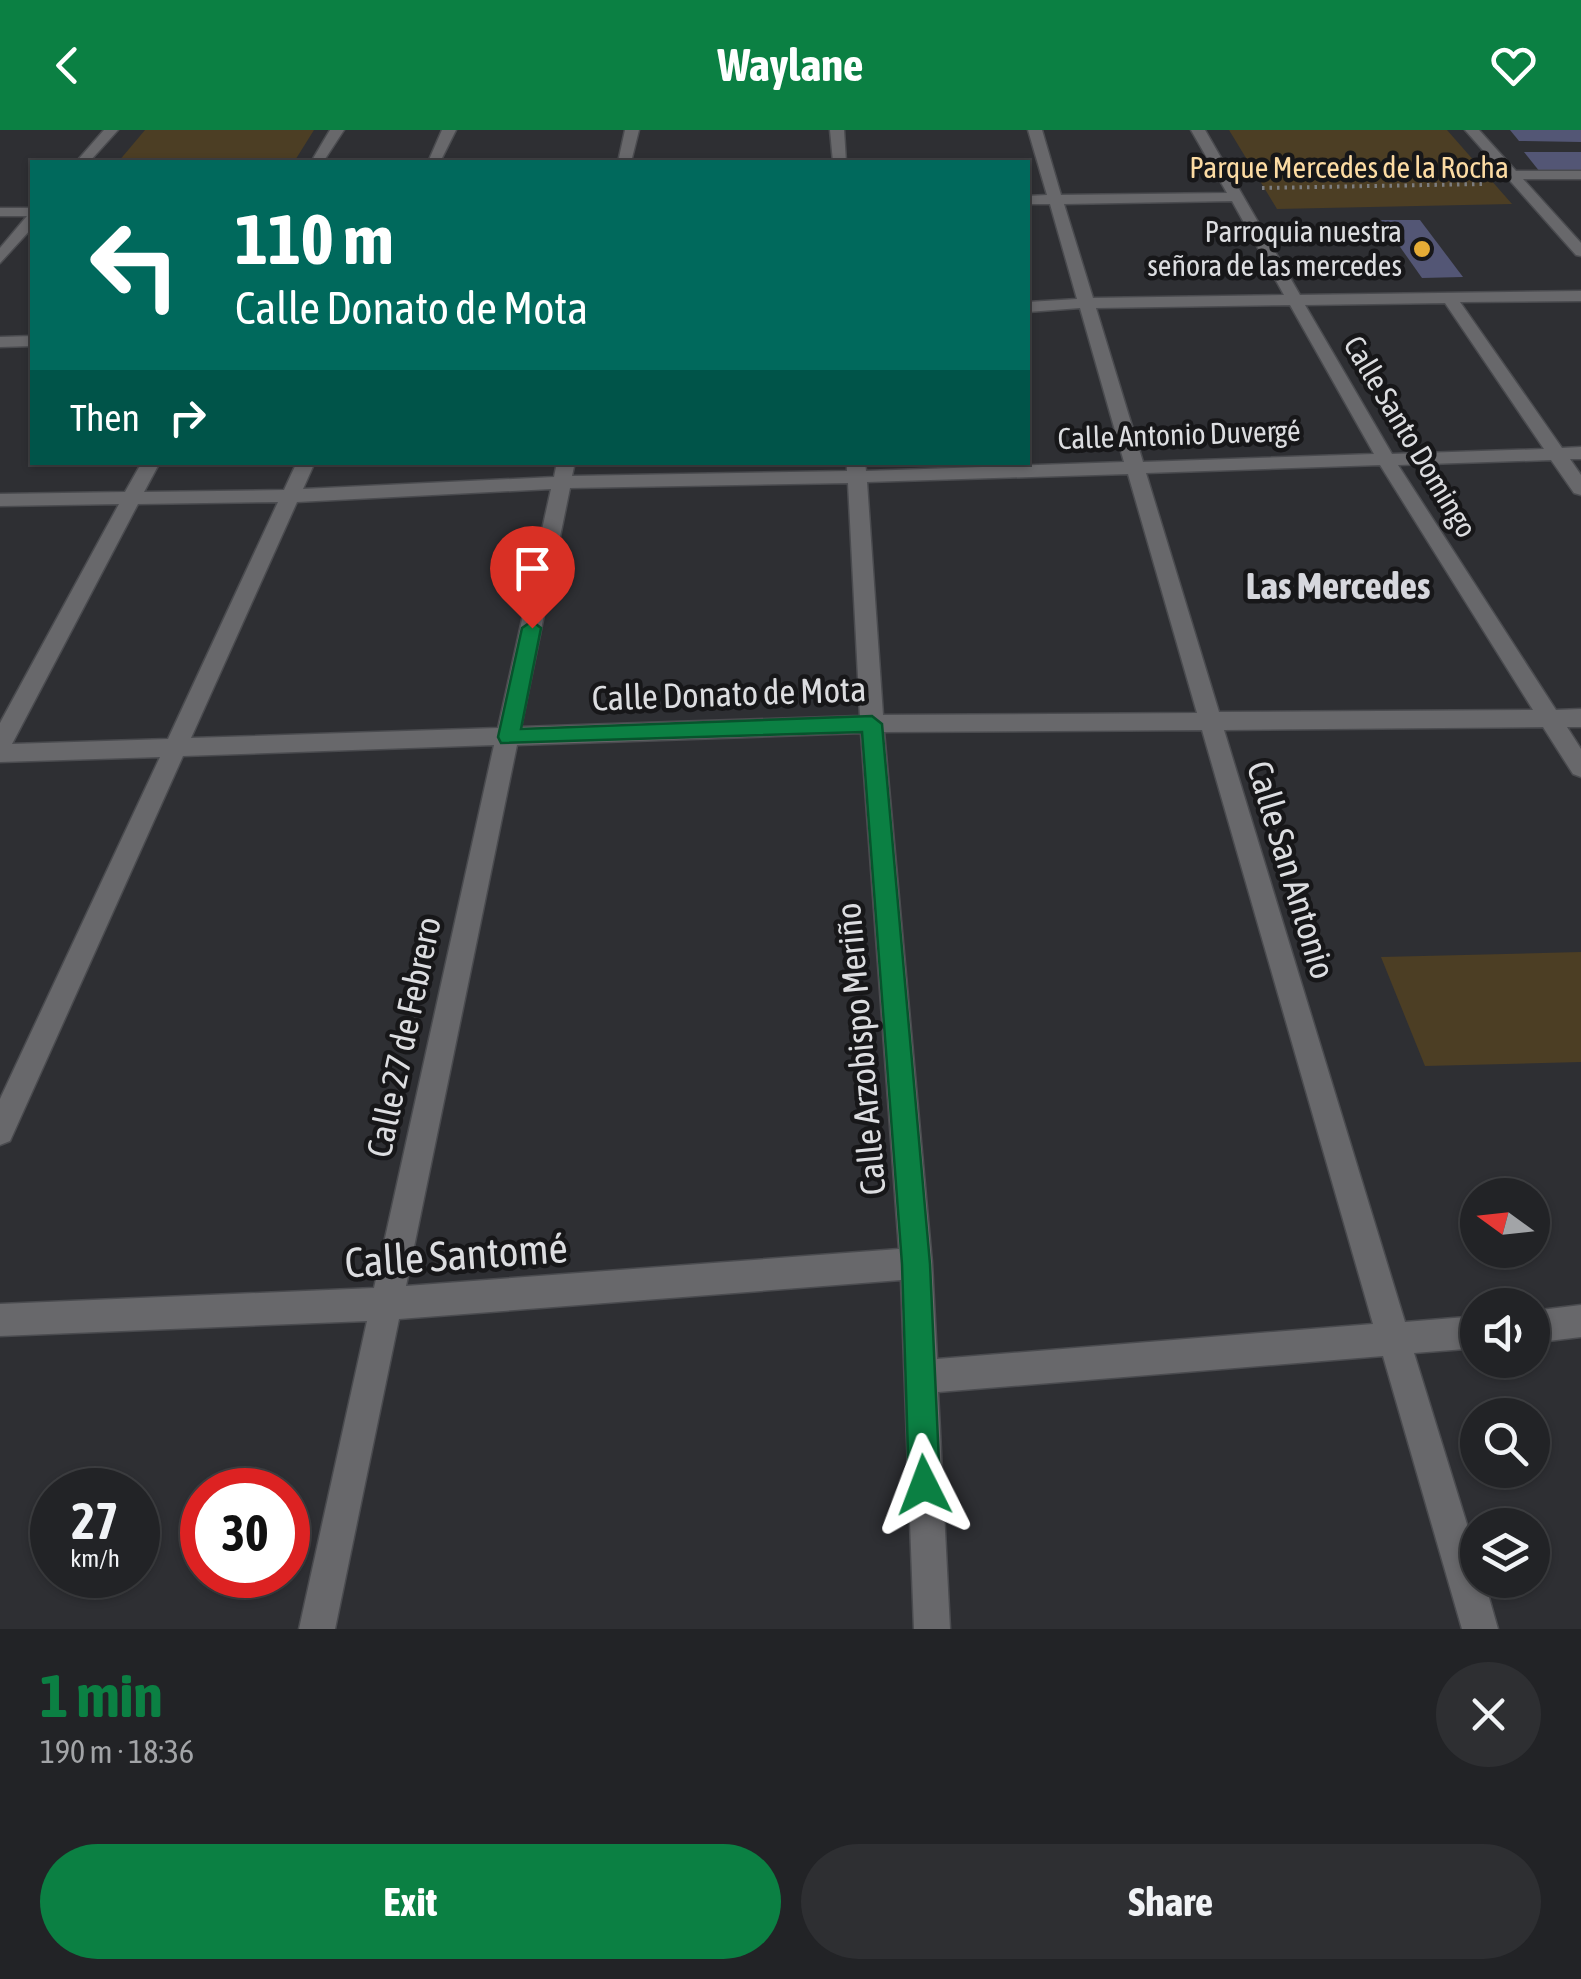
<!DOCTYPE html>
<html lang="en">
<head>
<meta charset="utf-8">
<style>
  :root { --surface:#222326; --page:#2e2f32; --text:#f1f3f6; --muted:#a2a4a7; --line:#3f4043; --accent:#0b8043 }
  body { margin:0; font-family:"Asap Condensed",sans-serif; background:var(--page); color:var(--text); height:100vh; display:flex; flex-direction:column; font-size:38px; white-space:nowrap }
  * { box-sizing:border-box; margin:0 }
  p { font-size:32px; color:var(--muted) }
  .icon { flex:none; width:55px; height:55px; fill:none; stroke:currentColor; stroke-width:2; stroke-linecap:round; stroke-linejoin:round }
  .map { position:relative; height:1499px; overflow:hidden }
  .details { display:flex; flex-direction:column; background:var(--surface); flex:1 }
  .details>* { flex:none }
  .guide { position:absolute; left:30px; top:30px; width:1000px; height:305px; border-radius:0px; box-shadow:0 2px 8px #0004,0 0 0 2px var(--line); background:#00695c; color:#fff; overflow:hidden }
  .needle { width:65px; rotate:285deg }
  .buttons { position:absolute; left:1460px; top:1048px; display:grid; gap:20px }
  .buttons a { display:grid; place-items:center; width:90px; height:90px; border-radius:50%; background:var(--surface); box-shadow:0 2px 8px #0004,0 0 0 2px var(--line); font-size:50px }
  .speed { position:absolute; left:30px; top:1338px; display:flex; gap:20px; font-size:50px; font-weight:700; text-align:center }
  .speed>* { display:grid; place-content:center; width:130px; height:130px; border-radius:50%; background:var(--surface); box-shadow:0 2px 8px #0004,0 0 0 2px var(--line); line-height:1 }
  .speed small { font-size:25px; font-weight:400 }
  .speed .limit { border:15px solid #d22; background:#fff; color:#111 }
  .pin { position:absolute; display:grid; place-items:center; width:85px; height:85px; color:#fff; margin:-102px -42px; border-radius:50% 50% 50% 0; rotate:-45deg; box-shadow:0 0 10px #0007 }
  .pin .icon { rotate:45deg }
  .me { position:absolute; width:110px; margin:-55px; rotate:357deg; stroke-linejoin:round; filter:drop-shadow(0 0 8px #0008) }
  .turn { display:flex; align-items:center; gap:35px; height:210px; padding:0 40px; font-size:45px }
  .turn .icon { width:130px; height:130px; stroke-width:2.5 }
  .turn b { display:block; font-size:70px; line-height:85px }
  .then { display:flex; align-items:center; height:95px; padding:0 40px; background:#0003; gap:20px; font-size:38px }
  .round { display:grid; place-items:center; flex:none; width:105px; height:105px; border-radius:52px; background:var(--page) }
  .overview { display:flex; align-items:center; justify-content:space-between; height:170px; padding:0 40px }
  h1 { font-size:60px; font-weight:700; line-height:75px; color:var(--accent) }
  .cta { display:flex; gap:20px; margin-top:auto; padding:20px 40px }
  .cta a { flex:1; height:115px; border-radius:60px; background:var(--accent); color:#fff; font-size:40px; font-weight:700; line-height:115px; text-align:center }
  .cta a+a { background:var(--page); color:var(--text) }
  header { display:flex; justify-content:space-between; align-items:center; height:130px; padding:0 40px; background:var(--accent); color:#fff; font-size:45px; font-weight:700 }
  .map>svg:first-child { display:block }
</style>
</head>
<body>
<header><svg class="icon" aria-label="back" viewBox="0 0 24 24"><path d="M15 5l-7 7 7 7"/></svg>Waylane<svg class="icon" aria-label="heart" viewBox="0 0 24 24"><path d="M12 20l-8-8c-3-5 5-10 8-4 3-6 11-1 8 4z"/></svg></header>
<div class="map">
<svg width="1581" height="1499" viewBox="0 0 1581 1499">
  <rect width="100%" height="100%" fill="#2e2f33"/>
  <g fill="#4c3e24">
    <polygon points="145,0 314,0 294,32 118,32"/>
    <polygon points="1229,0 1447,0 1512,74 1277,79"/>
    <polygon points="1581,822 1581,932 1425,936 1381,827"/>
  </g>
  <g fill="#535675">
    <polygon points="1510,0 1581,0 1581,12 1519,11"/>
    <polygon points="1524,22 1581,22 1581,42 1540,42"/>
    <polygon points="1381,90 1420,90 1463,147 1422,148"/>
  </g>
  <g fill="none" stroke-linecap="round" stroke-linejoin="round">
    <defs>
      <g id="minor">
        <polygon points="104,0 118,0 89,32 76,32"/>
        <polygon points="330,0 344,0 323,32 311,32"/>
        <polygon points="442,0 456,0 440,32 428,32"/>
        <polygon points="625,0 639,0 631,32 618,32"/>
        <polygon points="830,0 844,0 846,32 833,32"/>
        <path d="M1028,0H1042L1061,65L1227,63L1191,0H1205L1300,165L1581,161V171L1460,172L1562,318L1581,317V329H1570L1581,345V365L1574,363L1551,330L1398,335L1556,580L1581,579V597H1567L1581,619V647L1573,644L1543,597L1224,600L1405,1192L1478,1186V1218L1414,1223L1478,1430V1450H1484L1498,1499H1462L1383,1226L938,1262L950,1499H914L901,1150L399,1189L335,1499H299L367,1191L0,1206V1174L374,1158L494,615L183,626L10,1011L0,1015V969L160,627L0,632V593L119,374L0,376V364L125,362L142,332H160L144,362L284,360L297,332H315L303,359L554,347L557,332H575L572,346L847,341V332H865L866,341L1124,332L1080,178L1028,182V172L1077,169L1050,74H1028V66L1047,65ZM1232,71L1284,165L1093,168L1064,74ZM1445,173L1544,319L1392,324L1305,175ZM1290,175L1374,324L1143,332L1096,178ZM1380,335L1533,580L1219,582L1146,343ZM1128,344L1197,583L883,585L867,352ZM848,353L860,586L521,597L570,358ZM551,359L498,598L191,608L297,372ZM278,372L168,609L12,614L138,374ZM1202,600L1373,1194L937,1229L932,1133L884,602ZM861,603L899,1119L406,1156L517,615Z"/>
        <polygon points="1465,0 1479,0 1516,41 1581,41 1581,49 1523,49 1581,113 1581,126 1576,125"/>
        <polygon points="0,78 32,78 32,98 0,133 0,118 27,86 0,86"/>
        <polygon points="32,206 32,216 0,217 0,207"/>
        <polygon points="1581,1175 1581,1207 1532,1213 1532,1181"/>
      </g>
    </defs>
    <use href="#minor" stroke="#4a4b4f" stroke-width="3"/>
    <polyline stroke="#7c7d80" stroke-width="4" stroke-dasharray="2.5 5" stroke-linecap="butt" points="1262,58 1484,54"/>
    <use href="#minor" fill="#68686b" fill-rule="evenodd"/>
  </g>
  <polygon fill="#0b8043" stroke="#07532c" stroke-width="2.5" points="532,491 541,498 521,599 872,586 882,594 930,1134 940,1355 936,1366 924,1371 913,1366 909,1355 902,1134 862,602 501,613 498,607 522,498"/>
  <circle fill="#e6ac36" stroke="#171719" stroke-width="4" cx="1422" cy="119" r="10"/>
  <g text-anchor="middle" stroke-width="9" stroke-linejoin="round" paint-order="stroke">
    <g font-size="30" fill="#fcdba3" stroke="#171719">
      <text x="1349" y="48">Parque Mercedes de la Rocha</text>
    </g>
    <g font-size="30" fill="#dcdde0" stroke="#171719" text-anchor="end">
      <text x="1402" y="112">Parroquia nuestra<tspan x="1402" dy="34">señora de las mercedes</tspan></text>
    </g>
    <g font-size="30" fill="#dcdde0" stroke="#171719">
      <text transform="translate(1179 305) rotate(-2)" y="10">Calle Antonio Duvergé</text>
      <text transform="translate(1410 307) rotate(59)" y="10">Calle Santo Domingo</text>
    </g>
    <g font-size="35" fill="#dcdde0" stroke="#171719">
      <text transform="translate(729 564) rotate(-2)" y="12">Calle Donato de Mota</text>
      <text transform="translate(1291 740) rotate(73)" y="12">Calle San Antonio</text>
      <text transform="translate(404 907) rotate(-78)" y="12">Calle 27 de Febrero</text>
      <text transform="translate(861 919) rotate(-95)" y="12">Calle Arzobispo Meriño</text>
    </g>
    <g font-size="38" font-weight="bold" fill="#d6d7dd" stroke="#171719">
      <text x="1338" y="469">Las Mercedes</text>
    </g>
    <g font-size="42" fill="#dcdde0" stroke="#171719">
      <text transform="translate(456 1125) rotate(-4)" y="15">Calle Santomé</text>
    </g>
  </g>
</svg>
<div class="buttons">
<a><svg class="needle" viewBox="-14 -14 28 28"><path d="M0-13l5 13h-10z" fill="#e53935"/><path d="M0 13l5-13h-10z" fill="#a2a4a7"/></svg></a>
<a><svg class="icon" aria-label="sound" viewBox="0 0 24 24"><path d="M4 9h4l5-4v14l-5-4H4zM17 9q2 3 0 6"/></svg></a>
<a><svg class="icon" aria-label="search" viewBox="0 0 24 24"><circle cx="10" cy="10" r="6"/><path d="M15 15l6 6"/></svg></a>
<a><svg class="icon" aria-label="layers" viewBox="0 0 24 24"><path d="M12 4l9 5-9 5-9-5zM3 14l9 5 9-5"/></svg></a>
</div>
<div class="speed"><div>27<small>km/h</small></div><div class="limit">30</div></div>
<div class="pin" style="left:532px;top:498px;background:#d93025"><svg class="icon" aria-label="arrive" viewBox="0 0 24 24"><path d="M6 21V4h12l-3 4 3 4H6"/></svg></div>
<svg class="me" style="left:924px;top:1355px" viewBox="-20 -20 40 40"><path d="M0-17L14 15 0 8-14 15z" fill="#0b8043" stroke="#fff" stroke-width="4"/></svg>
<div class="guide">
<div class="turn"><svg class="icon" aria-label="left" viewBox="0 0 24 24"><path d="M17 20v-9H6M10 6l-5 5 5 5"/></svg><div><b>110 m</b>Calle Donato de Mota</div></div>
<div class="then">Then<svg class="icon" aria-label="right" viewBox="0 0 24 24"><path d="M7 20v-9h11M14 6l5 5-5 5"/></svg></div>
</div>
</div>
<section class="details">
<div class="overview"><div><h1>1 min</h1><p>190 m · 18:36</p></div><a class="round"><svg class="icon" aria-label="close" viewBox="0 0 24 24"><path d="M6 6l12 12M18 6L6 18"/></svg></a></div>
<div class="cta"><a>Exit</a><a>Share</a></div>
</section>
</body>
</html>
